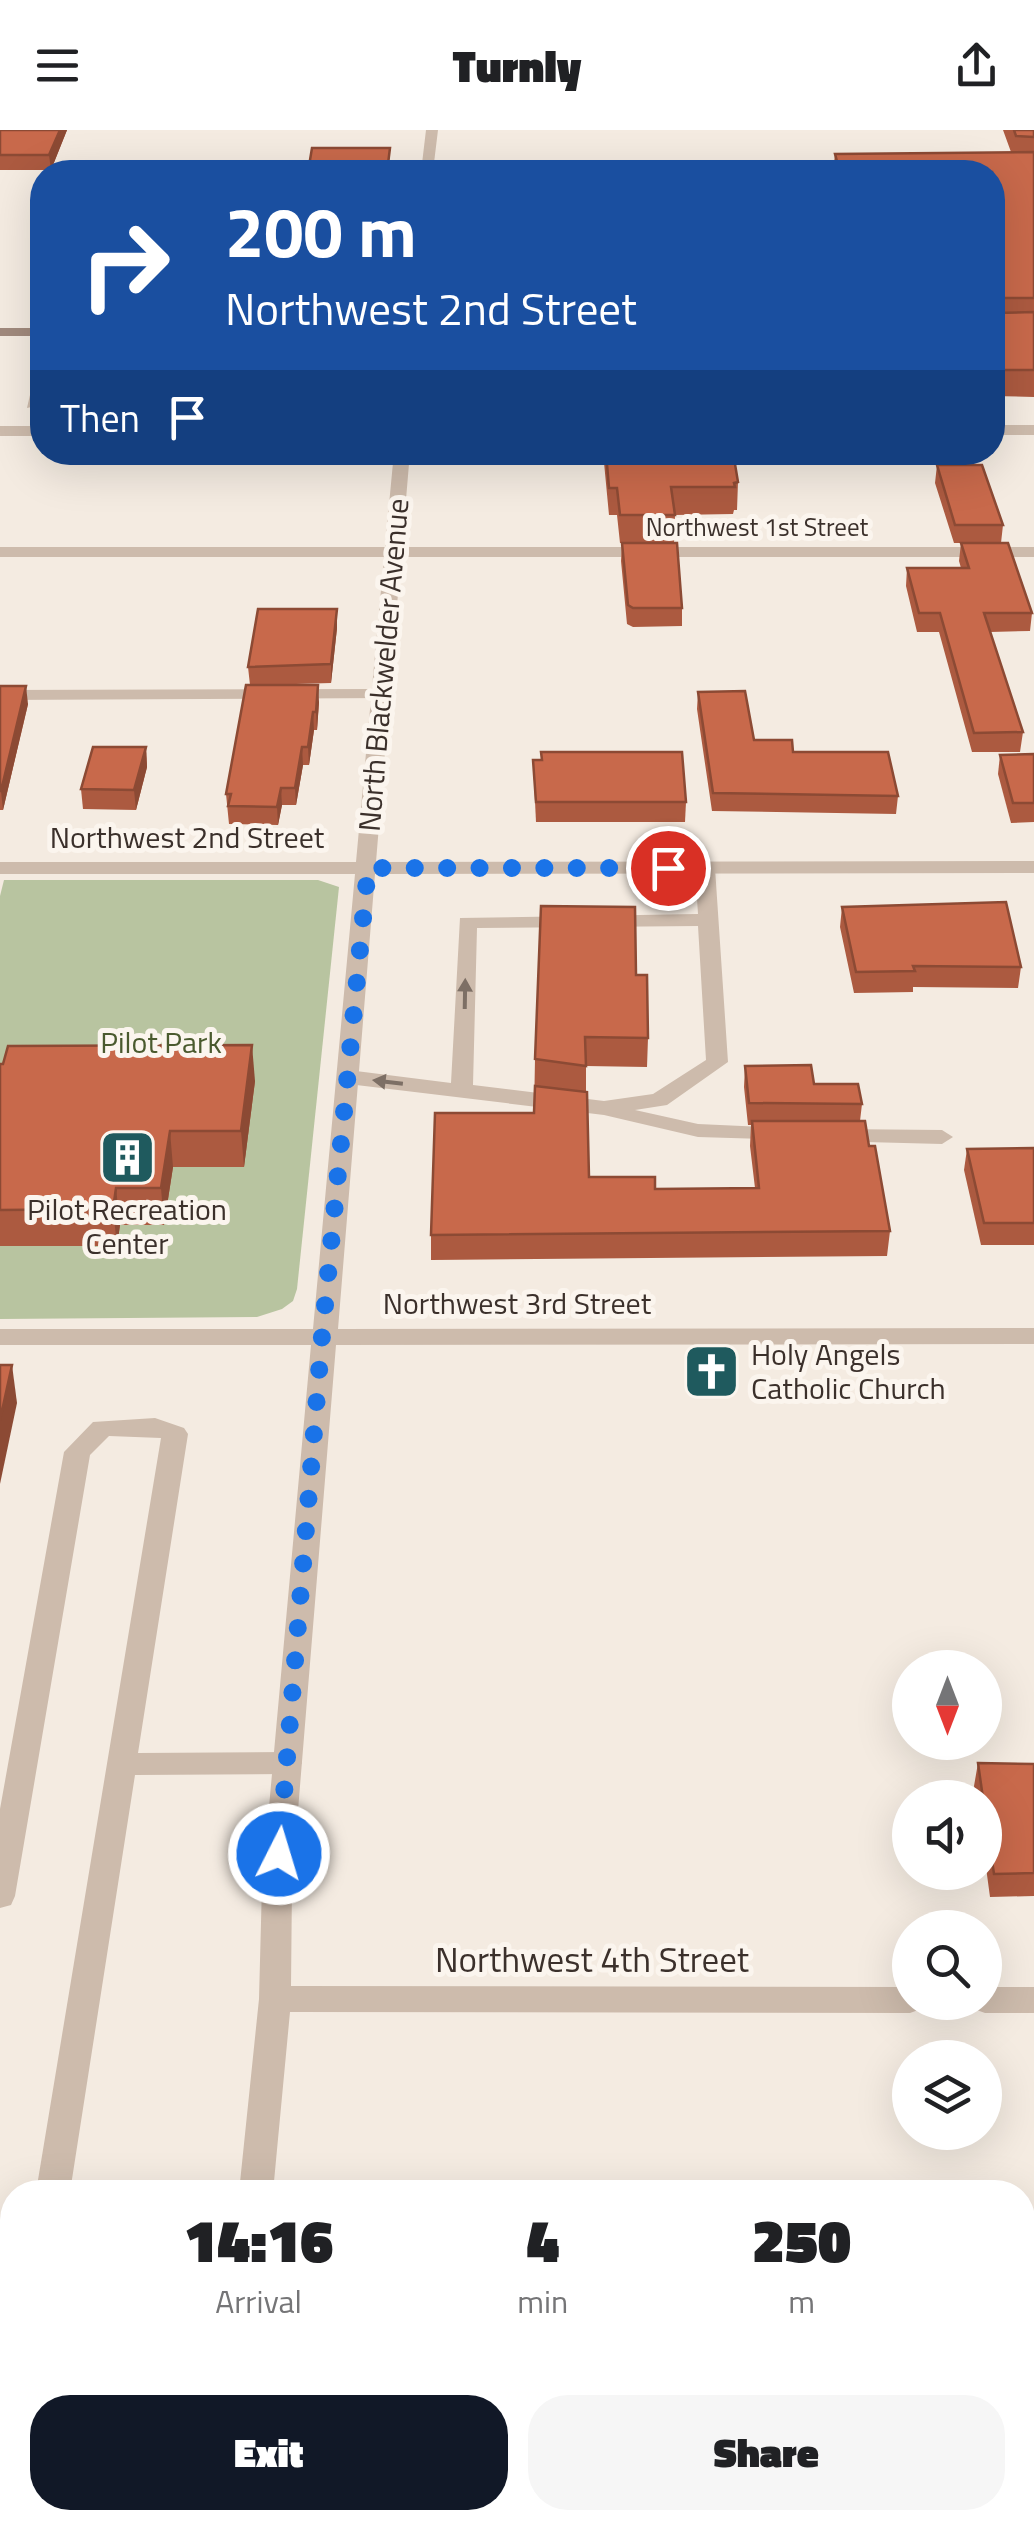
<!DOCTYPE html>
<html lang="en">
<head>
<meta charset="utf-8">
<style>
  :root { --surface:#fff; --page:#f6f6f6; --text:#202124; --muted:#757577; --accent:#111827 }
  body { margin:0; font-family:"Titillium Web",sans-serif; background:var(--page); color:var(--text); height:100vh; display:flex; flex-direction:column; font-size:38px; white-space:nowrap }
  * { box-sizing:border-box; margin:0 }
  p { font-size:32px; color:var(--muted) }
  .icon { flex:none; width:55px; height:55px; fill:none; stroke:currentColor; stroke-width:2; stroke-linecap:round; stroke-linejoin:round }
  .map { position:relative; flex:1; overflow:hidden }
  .details { position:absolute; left:0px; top:2050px; width:1035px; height:350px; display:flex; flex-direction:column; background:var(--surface); border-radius:40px 40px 0 0; box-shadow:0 10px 40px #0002 }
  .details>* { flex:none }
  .hud { position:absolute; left:30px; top:30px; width:975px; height:305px; border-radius:40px; box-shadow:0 10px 40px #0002; background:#1a4fa0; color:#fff; overflow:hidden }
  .needle { width:65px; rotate:180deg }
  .tools { position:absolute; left:892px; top:1520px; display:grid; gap:20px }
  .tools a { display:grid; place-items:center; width:110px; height:110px; border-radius:50%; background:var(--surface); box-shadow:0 10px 40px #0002; font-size:50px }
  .pin { position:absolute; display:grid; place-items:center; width:85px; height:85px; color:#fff; margin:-42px; border:5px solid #fff; border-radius:50%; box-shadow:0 2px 10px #0007 }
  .me { position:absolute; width:110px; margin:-55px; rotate:5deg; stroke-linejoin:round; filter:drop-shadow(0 0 8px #0008) }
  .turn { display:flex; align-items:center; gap:35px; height:210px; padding:0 30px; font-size:45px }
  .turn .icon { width:130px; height:130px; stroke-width:2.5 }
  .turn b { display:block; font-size:70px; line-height:85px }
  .then { display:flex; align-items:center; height:95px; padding:0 30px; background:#0003; gap:20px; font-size:38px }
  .eta { display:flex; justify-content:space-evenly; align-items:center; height:170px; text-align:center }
  .eta b { font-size:60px; font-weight:800; line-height:70px }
  .cta { display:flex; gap:20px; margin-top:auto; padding:20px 30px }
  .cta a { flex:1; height:115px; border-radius:40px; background:var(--accent); color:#fff; font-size:40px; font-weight:800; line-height:115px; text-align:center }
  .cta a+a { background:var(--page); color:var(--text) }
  header { display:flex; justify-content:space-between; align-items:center; height:130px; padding:0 30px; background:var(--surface); font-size:45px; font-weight:800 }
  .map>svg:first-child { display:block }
</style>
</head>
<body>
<header><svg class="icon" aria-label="menu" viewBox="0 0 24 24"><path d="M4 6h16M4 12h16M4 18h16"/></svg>Turnly<svg class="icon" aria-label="share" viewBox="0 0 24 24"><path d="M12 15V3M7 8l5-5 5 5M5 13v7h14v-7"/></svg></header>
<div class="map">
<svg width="1034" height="2400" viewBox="0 0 1034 2400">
  <rect width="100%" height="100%" fill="#f4ebe1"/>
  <polygon fill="#b8c4a0" points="4,750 318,750 339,757 297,1159 293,1171 282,1179 257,1187 0,1189 0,766"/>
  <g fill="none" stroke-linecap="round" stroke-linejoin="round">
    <g fill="#cdbbac" fill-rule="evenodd">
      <polygon points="42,239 40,275 27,278 35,243"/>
      <rect x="992" y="295" width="42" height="10"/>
      <rect x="0" y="296" width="42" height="10"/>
      <polygon points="381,559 390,564 387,568 0,570 0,560"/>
      <path d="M705,732L715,738L728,932L667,975L635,980L698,994L785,998L796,1005L793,1010L698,1007L604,985L348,954L337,947L348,940L451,953L460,788L698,784L695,738ZM698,796L706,930L653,964L604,971L473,955L477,798Z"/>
      <polygon points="835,999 942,1000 953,1007 942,1014 827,1011 824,1006"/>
      <polygon points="155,1288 184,1298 188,1304 138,1623 287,1622 297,1625 302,1633 297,1641 287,1644 135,1645 70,2062 36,2062 161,1308 109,1306 90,1325 15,1766 11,1775 0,1778 0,1679 64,1322 93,1292"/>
      <polygon points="12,2294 12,2388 19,2388 14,2400 0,2400 0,2299"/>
    </g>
    <g fill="#cdbbac" fill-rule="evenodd">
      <polygon points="426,0 438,0 434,33 868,33 874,37 868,41 421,42"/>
      <polygon points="394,322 410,322 402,417 1034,417 1034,427 401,427 376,732 1034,731 1034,743 375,744 338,1199 1034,1198 1034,1214 336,1215 292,1754 291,1856 910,1857 910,1872 925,1872 921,1879 910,1883 290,1882 273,2062 239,2062 259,1869 262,1754 311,1215 0,1215 0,1199 313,1199 355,744 0,744 0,732 356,732 384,427 0,427 0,417 385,417"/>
      <polygon points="985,1857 1034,1857 1034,1883 985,1883 974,1879 970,1872 985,1872"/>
      <polygon points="209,2388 247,2388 246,2400 208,2400"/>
    </g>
    <rect fill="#a18a7d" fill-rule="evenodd" x="0" y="198" width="42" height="8"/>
  </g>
  <g fill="#ac5a40">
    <polygon points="0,0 67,0 51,40 0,40"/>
    <polygon points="1003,0 1034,0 1034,267 992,266 992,42 833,42 835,24 1011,22"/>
    <polygon points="603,322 733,322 738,352 737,380 734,380 733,384 675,385 674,413 682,478 682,496 633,497 627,494 621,431 622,413 620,413 617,385 609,385"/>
    <polygon points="937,335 1003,395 1001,413 1032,483 1030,501 990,502 1023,602 1020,622 972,622 939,502 917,502 906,456 907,438 961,438 959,431 961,413 954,413 935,353"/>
    <polygon points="337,498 331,553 261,555 319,572 317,600 314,600 309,635 303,635 296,675 282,675 278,695 229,694 226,664 250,555 248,537"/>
    <polygon points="0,556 28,574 3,680 0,680"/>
    <polygon points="698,562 754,610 793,622 898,666 896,684 712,681 697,579"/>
    <polygon points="146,617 147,637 136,680 83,679 81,659"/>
    <polygon points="1034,624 1034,692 1011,693 998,644 1000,625"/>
    <polygon points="533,630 686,672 685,692 536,692"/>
    <polygon points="842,777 1021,837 1018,858 913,857 913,862 854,863 840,797"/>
    <polygon points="636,845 648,908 647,937 586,936 586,962 589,1047 655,1059 755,1058 750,1016 751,995 748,995 744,957 745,936 814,954 862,974 860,991 869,1016 890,1101 887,1126 431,1130 431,1105 534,983 535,929"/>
    <polygon points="0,934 255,951 244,1037 173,1037 164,1095 120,1095 117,1116 0,1116"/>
    <polygon points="1034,1018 1034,1115 981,1115 964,1040 967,1019"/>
    <polygon points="978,1633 1034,1634 1034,1766 990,1767 985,1730 985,1668 976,1668 974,1656"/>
  </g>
  <g fill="#8c4a34">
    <polygon points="60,0 67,0 51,40 49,25"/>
    <polygon points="337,479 337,498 331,553 331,534"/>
    <polygon points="318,555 319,572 317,600 316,582"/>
    <polygon points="26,556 28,574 3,680 1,661"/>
    <polygon points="313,582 314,600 309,635 308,617"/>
    <polygon points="146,617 147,637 136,680 134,660"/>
    <polygon points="302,617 303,635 296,675 295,658"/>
    <polygon points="281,658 282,675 278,695 277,677"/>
    <polygon points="252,915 255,951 244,1037 241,1001"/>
    <polygon points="170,1001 173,1037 164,1095 161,1058"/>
    <polygon points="116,1058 120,1095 117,1116 113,1079"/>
    <polygon points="12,1235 17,1273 0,1354 0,1290"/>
  </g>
  <g fill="#c8694b" stroke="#8c4a34" stroke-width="2.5">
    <polygon points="0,0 60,0 49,25 0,25"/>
    <polygon points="1014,0 1034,0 1034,7 1016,6"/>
    <polygon points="312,18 390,18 387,42 308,42"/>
    <polygon points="1034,22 1034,168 995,168 992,170 992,42 840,42 835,24"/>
    <polygon points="992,177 995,183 1034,182 1034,240 992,240"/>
    <polygon points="606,322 733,322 738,352 734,353 735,357 671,357 675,385 620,385 617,358 609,358"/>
    <polygon points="937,335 982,335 1003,395 955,395"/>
    <polygon points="622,413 677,413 682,478 633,478 628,475"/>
    <polygon points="961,413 1008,413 1032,483 984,483 1023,602 974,603 940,483 919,483 907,438 969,438"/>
    <polygon points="258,479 337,479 331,534 248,537"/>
    <polygon points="246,555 318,555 316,582 313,582 308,617 302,617 295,658 281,658 277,677 228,676 231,664 226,664"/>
    <polygon points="0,556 26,556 1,661 0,661"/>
    <polygon points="745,561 754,610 792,610 793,622 888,622 898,666 713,663 698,562"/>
    <polygon points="93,617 146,617 134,660 81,659"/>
    <polygon points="541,622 682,622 686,672 536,672 533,630 542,630"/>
    <polygon points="1034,624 1034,673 1013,673 1000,625"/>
    <polygon points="1006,772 1021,837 913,836 915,841 856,842 842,777"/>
    <polygon points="541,776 635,777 636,845 647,845 648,908 585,907 586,936 535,929"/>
    <polygon points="252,915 241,1001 170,1001 161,1058 116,1058 113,1079 0,1080 0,934 3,934 8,916"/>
    <polygon points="811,935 814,954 858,954 862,974 749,973 745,936"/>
    <polygon points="535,956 587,962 589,1047 655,1047 655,1059 759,1058 752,991 865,991 869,1016 875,1016 890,1101 431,1105 435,983 534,983"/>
    <polygon points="1034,1018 1034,1093 984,1093 967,1019"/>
    <polygon points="0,1235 12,1235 0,1290"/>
    <polygon points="978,1633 1034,1634 1034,1743 994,1744 985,1683 985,1668 983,1668"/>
    <polygon points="1022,2278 1034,2278 1034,2400 325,2400 325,2388 1022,2388"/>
  </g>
  <defs><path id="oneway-solid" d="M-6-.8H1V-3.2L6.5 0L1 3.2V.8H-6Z" transform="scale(2.5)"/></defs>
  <g fill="#7d6f65">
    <use href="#oneway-solid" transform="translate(465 864) rotate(-89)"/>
    <use href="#oneway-solid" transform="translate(388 952) rotate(-173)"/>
  </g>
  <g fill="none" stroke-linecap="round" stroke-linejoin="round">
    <polyline stroke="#1a73e8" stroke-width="18" stroke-dasharray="0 32.4" points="279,1724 322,1206 368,738 668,738"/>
  </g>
  <defs>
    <symbol id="building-square" viewBox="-11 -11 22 22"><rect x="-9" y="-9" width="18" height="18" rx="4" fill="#1f5a5e" stroke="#fbf5ee"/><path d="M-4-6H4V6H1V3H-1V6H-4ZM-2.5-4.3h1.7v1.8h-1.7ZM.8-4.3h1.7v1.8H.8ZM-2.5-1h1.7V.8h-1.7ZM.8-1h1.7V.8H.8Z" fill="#fff"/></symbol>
    <symbol id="church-square" viewBox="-11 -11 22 22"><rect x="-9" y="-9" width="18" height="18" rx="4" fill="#1f5a5e" stroke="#fbf5ee"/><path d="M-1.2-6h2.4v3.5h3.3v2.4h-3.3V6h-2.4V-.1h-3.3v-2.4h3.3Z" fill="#fff"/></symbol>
  </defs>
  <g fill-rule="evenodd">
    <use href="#building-square" x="96" y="996" width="63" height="63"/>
    <use href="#church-square" x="680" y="1210" width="63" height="63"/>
  </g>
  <g text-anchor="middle" stroke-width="10" stroke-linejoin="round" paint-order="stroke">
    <g font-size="25" fill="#3b302b" stroke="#fbf5ee">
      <text x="757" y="406">Northwest 1st Street</text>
    </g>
    <g font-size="30" fill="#3b302b" stroke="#fbf5ee">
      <text transform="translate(384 535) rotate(-85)" y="10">North Blackwelder Avenue</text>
      <text x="187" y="718">Northwest 2nd Street</text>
      <text x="517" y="1184">Northwest 3rd Street</text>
    </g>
    <g font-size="30" fill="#4a5a2e" stroke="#fbf5ee">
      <text x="161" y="923">Pilot Park</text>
    </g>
    <g font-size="30" fill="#3b302b" stroke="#fbf5ee">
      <text x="127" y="1090">Pilot Recreation<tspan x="127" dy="34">Center</tspan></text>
      <text x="751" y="1235" text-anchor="start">Holy Angels<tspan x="751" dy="34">Catholic Church</tspan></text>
    </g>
    <g font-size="35" fill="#3b302b" stroke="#fbf5ee">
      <text x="592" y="1842">Northwest 4th Street</text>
    </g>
  </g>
</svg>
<div class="tools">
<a><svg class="needle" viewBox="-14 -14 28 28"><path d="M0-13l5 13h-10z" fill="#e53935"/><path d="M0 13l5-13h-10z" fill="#757577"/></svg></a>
<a><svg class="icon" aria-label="sound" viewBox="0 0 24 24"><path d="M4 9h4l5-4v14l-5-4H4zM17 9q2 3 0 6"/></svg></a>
<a><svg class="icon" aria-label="search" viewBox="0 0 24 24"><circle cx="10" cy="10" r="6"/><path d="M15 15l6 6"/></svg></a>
<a><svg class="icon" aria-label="layers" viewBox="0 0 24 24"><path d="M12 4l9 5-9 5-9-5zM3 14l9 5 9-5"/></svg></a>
</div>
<div class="pin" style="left:668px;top:738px;background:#d93025"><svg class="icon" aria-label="arrive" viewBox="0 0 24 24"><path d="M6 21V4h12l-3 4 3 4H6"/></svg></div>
<svg class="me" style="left:279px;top:1724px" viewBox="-20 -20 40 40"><circle r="17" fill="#1a73e8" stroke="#fff" stroke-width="3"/><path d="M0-11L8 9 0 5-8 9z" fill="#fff"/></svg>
<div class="hud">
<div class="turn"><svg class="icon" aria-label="right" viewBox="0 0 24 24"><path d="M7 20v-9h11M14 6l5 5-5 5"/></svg><div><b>200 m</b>Northwest 2nd Street</div></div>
<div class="then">Then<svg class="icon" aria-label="arrive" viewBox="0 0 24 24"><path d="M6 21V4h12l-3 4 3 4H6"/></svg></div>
</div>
<section class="details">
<div class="eta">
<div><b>14:16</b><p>Arrival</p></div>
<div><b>4</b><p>min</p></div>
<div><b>250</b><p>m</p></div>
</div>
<div class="cta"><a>Exit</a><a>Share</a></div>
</section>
</div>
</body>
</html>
